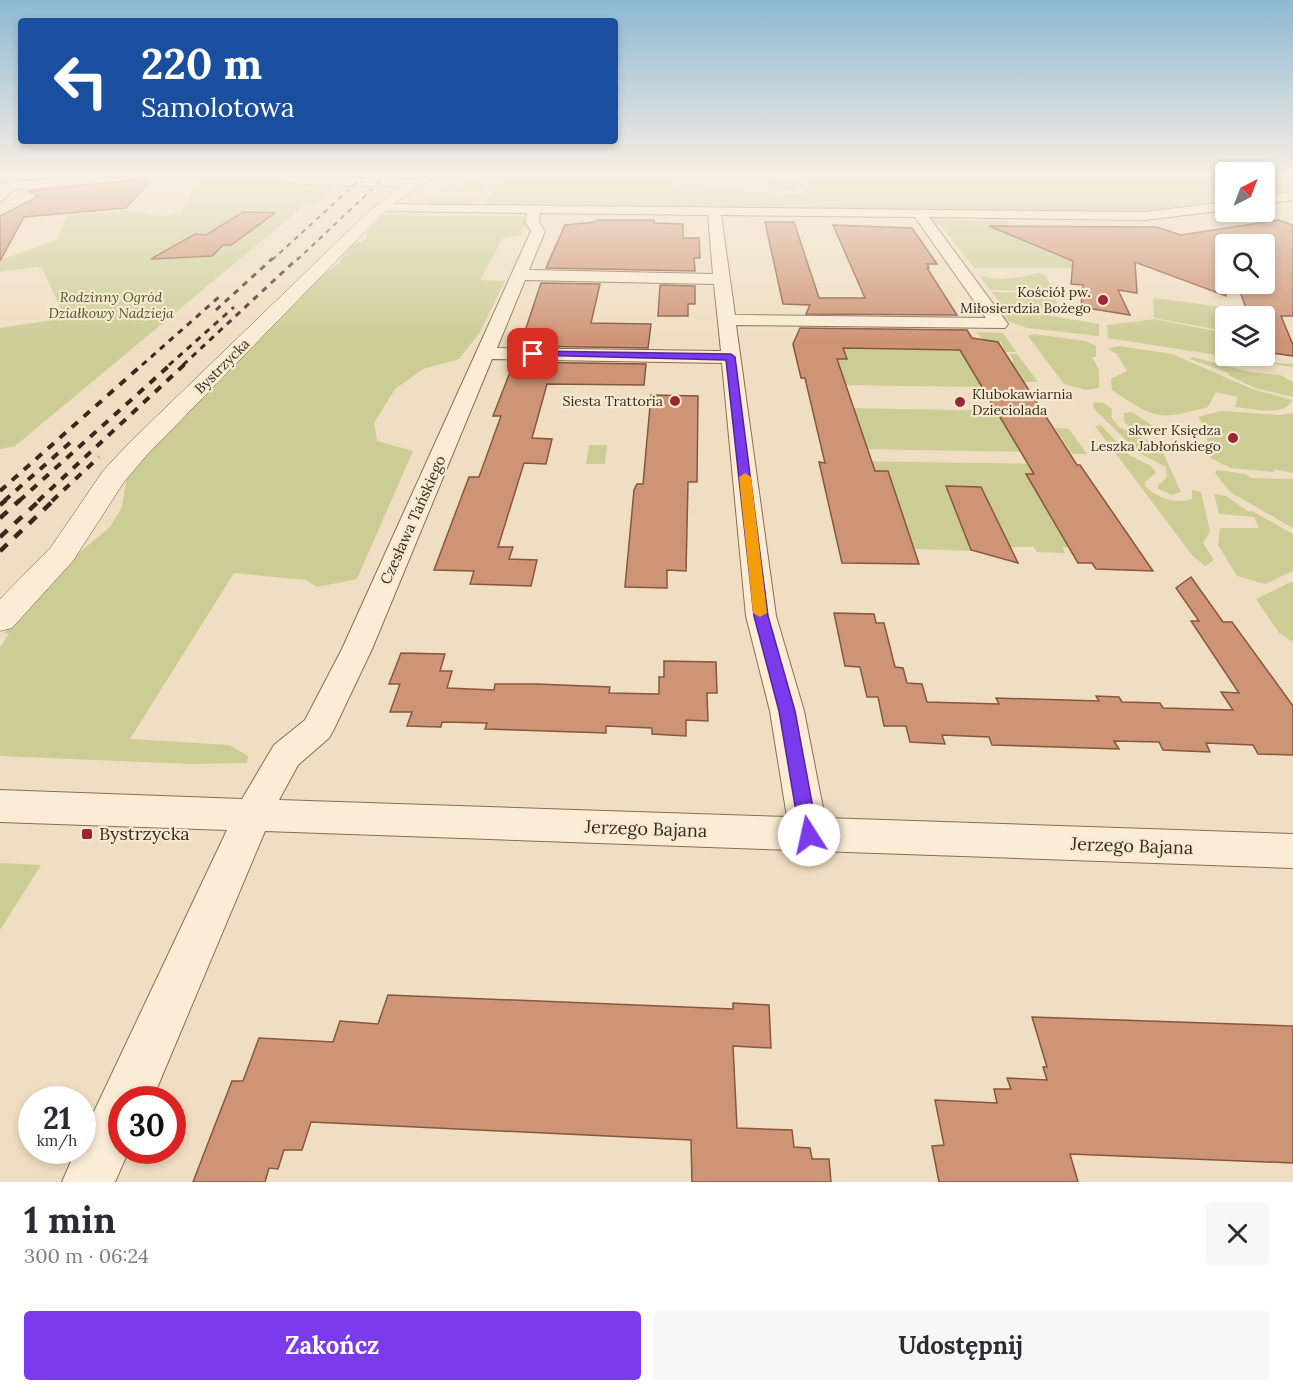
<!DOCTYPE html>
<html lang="pl">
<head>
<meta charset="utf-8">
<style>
  :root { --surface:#fff; --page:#f7f7f7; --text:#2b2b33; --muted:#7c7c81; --accent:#7c3aed }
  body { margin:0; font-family:Lora,serif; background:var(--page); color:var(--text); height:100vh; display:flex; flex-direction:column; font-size:22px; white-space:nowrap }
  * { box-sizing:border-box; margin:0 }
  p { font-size:20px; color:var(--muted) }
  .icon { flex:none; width:33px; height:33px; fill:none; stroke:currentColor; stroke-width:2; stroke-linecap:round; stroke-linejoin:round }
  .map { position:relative; height:1182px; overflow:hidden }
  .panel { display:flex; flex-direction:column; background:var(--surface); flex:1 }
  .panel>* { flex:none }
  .banner { position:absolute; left:18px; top:18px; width:600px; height:126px; border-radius:6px; box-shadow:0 3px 9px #0003; background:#1a4fa0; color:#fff; overflow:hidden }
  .needle { width:39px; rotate:42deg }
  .buttons { position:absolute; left:1215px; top:162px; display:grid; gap:12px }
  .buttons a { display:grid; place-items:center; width:60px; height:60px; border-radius:6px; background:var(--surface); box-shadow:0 3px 9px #0003; font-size:30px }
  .speed { position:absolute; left:18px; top:1086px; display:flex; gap:12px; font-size:30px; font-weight:700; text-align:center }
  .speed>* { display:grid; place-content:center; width:78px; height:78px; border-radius:50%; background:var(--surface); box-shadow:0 3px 9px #0003; line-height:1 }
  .speed small { font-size:15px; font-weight:400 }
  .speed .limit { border:9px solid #d22; background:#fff; color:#111 }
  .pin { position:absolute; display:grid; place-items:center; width:51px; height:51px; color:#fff; margin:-26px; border-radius:12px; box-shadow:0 3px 9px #0006 }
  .me { position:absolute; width:66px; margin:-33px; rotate:350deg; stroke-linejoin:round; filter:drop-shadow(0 0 4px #0008) }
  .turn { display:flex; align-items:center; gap:21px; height:126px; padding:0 24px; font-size:27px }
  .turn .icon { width:78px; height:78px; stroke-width:2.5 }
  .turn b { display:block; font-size:42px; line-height:51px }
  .round { display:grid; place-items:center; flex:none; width:63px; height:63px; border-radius:6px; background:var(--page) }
  .head { display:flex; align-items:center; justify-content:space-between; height:102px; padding:0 24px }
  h1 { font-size:36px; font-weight:700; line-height:45px }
  .cta { display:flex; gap:12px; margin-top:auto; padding:12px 24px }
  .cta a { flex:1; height:69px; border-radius:6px; background:var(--accent); color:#fff; font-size:24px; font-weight:700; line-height:69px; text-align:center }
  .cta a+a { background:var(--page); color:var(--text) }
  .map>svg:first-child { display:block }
</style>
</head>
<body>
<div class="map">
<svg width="1293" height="1182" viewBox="0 0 1293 1182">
  <rect width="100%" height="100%" fill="#efdec1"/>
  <g fill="#cbcd95">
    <polygon points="202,176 253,176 339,184 315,204 306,204 15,446 0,449 0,328 65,318 42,268 36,267 0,272 0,260 57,240 67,215 126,211 163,216 181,212"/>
    <polygon points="509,176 677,176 670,178 679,191 772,192 771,195 801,193 808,189 806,179 790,176 1226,176 1225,200 1157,210 1120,211 1122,214 1099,211 882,208 883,211 772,207 772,209 690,209 686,206 605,205 600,208 485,204 497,182 505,182"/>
    <polygon points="1264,176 1293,177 1293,192 1265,194"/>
    <polygon points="786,178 798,180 801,185 789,191 767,188 771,181"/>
    <polygon points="463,179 482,179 480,184 487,184 478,192 446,191 455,189"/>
    <polygon points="437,195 477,197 469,205 445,205 423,200"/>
    <polygon points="382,215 517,216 524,217 531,225 522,227 521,235 503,238 480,280 505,281 480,332 459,359 423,369 395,389 374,423 377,441 413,451 357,579 317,587 306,580 234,573 130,739 229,745 248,756 247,763 192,764 0,756 0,647 9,634 4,633 73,558 110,527 122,507 127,477 152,447 320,277 341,262 339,261 353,245 366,239 367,232"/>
    <polygon points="928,220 1006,221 1012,225 996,227 1088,268 974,268 940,224 931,223"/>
    <path d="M1038,273L1046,276L1054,291L990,290L979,275C996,282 1020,278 1038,273Z"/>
    <polygon points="992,292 1054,293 1058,307 1022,308 1022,311 1099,324 1099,336 1027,328 1003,319 989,303 1000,303"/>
    <polygon points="1155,298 1237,309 1236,314 1249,316 1226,316 1225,331 1154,318 1153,300"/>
    <polygon points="1155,319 1225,333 1226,356 1258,356 1273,363 1293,364 1293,367 1108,338 1107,325"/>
    <polygon points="976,332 1003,333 1016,352 1005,352 1001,342 984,341"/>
    <polygon points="1034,334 1085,341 1096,346 1096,357 1092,357 1099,370 1099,388 1086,390 1064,384 1028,336"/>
    <path d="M1119,346L1172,354L1252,389L1292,400C1284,418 1251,408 1235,407L1238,397L1216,392L1208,407C1157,421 1156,419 1112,390L1111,379L1127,371L1117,354L1108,349Z"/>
    <polygon points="843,347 968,348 984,387 836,385 844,378 841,371 836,370 829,359 847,359"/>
    <polygon points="1009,354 1017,354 1038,382 1023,382 1011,365 1013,359"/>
    <polygon points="1193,357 1250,372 1280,375 1293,382 1293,397 1255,388 1228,375 1229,373 1190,359"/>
    <polygon points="1094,402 1104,403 1112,409 1111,417 1119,427 1160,446 1181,492 1172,495 1158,489 1158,485 1167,478 1166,467 1139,453 1096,411 1093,406"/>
    <polygon points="846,408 1006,411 1031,452 859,449 865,441 859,421 850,420"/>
    <polygon points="1221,411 1280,415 1293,413 1293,473 1274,469 1274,472 1231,468 1210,458 1206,429 1198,417"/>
    <path d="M1132,412L1165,434C1152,437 1133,432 1124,422V413Z"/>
    <path d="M1101,425L1129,455L1151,466L1156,473L1145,482V486C1159,499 1174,504 1192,499V490L1201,492L1210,531L1203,543L1214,560L1205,566L1192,555L1095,426Z"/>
    <polygon points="1055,428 1069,429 1087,454 1072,454"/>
    <polygon points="589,445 607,445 605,464 586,464"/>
    <polygon points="840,461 1046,464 1040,474 1026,474 1066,542 1079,542 1082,548 1062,547 1065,553 1037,552 1034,547 1010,547 946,486 974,551 915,549 906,524 883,523 849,495 896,496 888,471 864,471"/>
    <polygon points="1217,470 1246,474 1251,478 1293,479 1293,528 1230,492 1215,473"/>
    <polygon points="1214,494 1226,496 1249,512 1252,511 1293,534 1293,571 1265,584 1237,576 1218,545 1220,528 1259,528 1254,517 1219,514"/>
    <polygon points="1293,581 1293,642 1279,633 1256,599"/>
    <polygon points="0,863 41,865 0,930"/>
  </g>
  <g fill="#ce9476" stroke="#89563e" stroke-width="1.5">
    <polygon points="137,180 151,180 126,208 24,217 0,261 0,216 39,196 27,191"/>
    <polygon points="243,212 275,213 231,245 223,245 212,256 151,259 195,234 206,235"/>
    <polygon points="597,220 654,220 654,223 683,224 683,238 699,238 700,258 694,258 695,271 546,268 565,225 596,222"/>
    <polygon points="1278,220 1293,225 1293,316 1281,316 1293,345 1293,356 1264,352 1264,316 1249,316 1237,284 1264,284 1264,244 1226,244 1226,296 1135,262 1137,293 1118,290 1130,315 1081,307 1083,285 1071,284 1073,261 989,226 1157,227 1181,235"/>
    <polygon points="765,222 794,222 819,298 865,298 833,225 912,228 937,264 927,264 929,268 927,268 957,315 806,314 810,305 783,304"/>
    <polygon points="541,283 600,284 591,323 651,324 648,348 520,346"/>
    <polygon points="660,285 695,286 695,304 688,304 688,316 658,316"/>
    <polygon points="800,328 967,330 972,338 998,342 1077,465 1080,465 1153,571 1096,569 1092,563 1078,563 1026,474 1034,474 960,350 843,348 847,359 837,359 875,471 888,471 919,564 842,563 819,462 825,463 805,378 801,378 793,344"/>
    <polygon points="514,362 646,364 644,385 547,384 532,438 552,439 546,464 524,463 498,547 513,547 509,559 537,560 531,586 470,584 474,571 434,570 469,477 479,477 501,416 493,416"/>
    <polygon points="651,395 698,396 697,482 688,482 686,571 667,570 667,588 625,587 634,490 637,484 643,484"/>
    <polygon points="946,486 981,487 1018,563 971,550"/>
    <polygon points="1191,577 1223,622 1232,622 1293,706 1293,755 1258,754 1253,745 1206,743 1210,752 1163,750 1159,742 1114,741 1119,749 992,745 989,737 942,735 945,744 910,742 906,726 884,726 878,697 867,697 860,667 845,666 834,613 874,614 876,623 884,623 895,667 903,668 907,683 922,684 927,702 999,704 996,698 1099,701 1096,696 1119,697 1122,702 1160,703 1163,708 1233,710 1221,692 1239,693 1191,621 1199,621 1176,588"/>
    <polygon points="401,653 445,654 440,671 452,671 447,688 494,690 495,684 536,684 610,687 609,693 659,694 659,677 664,677 664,661 716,662 717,693 707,693 708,721 686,720 686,736 652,734 652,728 606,726 606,733 485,729 487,723 442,722 441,727 407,726 412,712 390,712 400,684 389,684"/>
    <polygon points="388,995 733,1009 733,1003 769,1005 771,1048 733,1046 737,1128 792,1130 794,1147 810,1148 812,1159 829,1159 831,1182 692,1182 691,1140 311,1122 302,1150 284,1150 278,1169 269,1168 265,1182 193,1182 232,1081 243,1081 259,1038 333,1042 340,1021 378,1024"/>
    <polygon points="1032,1017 1293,1026 1293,1163 1070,1154 1078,1182 939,1182 932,1146 944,1145 935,1100 997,1103 994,1089 1011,1089 1007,1078 1047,1080 1043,1067 1047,1067"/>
  </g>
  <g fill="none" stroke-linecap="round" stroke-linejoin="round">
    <defs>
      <g id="street">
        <polygon points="13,182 19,186 0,202 0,191"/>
        <polygon points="1293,192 1293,200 1264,204 1264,196"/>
        <path d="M1226,202V210L1145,220L929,217L1005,320L1008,324L1005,328L736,325L776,616L804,711L825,818L1293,834V868L265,831L152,1100H122V1150H129L115,1182H62L76,1150H82V1137L227,830L0,822V790L242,799L274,745L305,720L342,649L531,231L525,222L527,213L382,211L375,207L377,204L1145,212ZM540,213L708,215L713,274L529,270L545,231L539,222ZM721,215L915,217L986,318L735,315ZM525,280L714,284L721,351L497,348ZM492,359L722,363L746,616L770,711L787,817L279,800L298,765L329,738L334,729L372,649Z"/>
      </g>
      <g id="secondary">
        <polygon points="81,176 139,176 132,180 0,191 0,183"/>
        <path d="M273,176L415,179L436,176L399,200L379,217L147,455L124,482L73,561L12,628L0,631V599L51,547L103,471L129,443L369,211L401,187C378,186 286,188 273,176Z"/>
      </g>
    </defs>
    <use href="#street" stroke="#896e58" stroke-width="2"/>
    <use href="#secondary" stroke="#6b503c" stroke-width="1"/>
    <use href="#street" fill="#faecd5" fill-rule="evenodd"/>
    <use href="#secondary" fill="#faecd5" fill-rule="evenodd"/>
    <g stroke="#38281d" stroke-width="2" stroke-dasharray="5 5" stroke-linecap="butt">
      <polyline points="272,260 364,176"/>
      <polyline points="297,260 386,176"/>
    </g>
    <g stroke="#38281d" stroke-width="3" stroke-dasharray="6 6" stroke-linecap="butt">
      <polyline points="216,310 273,258"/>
      <polyline points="142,365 219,297"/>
      <polyline points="169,365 234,307"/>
      <polyline points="183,365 298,258"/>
    </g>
    <g stroke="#38281d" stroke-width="4" stroke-dasharray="8 8" stroke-linecap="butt">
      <polyline points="0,491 143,364"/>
      <polyline points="4,501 72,441"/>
      <polyline points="19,501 171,364"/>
      <polyline points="38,501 185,364"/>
      <polyline points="52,501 99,457"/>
    </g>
    <g stroke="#38281d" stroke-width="4.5" stroke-dasharray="10 10" stroke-linecap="butt">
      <polyline points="0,505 6,500"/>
      <polyline points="0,518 20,500"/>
      <polyline points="0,537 40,500"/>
      <polyline points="0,551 54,500"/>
    </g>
  </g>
  <linearGradient id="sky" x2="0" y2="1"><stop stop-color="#8db9d4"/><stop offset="0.51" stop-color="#f8f0e3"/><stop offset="1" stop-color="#f8f0e3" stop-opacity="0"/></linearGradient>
  <rect width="1293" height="342" fill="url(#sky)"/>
  <polygon fill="#7c3aed" stroke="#51269a" stroke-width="1.5" points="533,351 731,354 735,357 768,616 795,711 818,835 816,841 809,843 803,841 800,835 779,711 754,616 726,360 530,355 528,354"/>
  <polygon fill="#f59e0b" points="745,473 751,477 767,613 760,617 753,613 739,477"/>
  <g fill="#9a2731" stroke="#f6e9d1" stroke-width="2">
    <circle cx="1103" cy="300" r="6"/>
    <circle cx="675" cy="401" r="6"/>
    <circle cx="960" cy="402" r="6"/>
    <circle cx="1233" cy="438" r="6"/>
    <rect x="81" y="828" width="12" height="12" rx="3"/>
  </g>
  <g text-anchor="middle" stroke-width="4.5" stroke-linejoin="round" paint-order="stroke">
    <g font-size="14" fill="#38281d" stroke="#f6e9d1" text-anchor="end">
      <text x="1091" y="297">Kościół pw.<tspan x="1091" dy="16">Miłosierdzia Bożego</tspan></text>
      <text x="972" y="399" text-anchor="start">Klubokawiarnia<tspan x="972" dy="16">Dzieciolada</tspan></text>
      <text x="663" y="406">Siesta Trattoria</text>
      <text x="1221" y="435">skwer Księdza<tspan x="1221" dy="16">Leszka Jabłońskiego</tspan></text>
    </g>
    <g font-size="14" font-style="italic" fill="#4d5523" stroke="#f6e9d1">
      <text x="111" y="302">Rodzinny Ogród<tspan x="111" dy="16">Działkowy Nadzieja</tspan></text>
    </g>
    <g font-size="14" fill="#38281d" stroke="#f6e9d1">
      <text transform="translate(222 366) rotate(-45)" y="5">Bystrzycka</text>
    </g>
    <g font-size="15" fill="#38281d" stroke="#f6e9d1">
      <text transform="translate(413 520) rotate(-66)" y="5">Czesława Tańskiego</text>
    </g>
    <g font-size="18" fill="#38281d" stroke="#f6e9d1">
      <text transform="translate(646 829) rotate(2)" y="6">Jerzego Bajana</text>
      <text transform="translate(1132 846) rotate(2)" y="6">Jerzego Bajana</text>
    </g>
    <g font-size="18" fill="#38281d" stroke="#f6e9d1" text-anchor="start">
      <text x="99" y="840">Bystrzycka</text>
    </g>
  </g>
</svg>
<div class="buttons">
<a><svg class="needle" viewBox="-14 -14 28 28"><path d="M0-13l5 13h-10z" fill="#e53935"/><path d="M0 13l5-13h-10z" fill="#7c7c81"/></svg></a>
<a><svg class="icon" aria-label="search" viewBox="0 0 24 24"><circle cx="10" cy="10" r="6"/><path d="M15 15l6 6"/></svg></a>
<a><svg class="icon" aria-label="layers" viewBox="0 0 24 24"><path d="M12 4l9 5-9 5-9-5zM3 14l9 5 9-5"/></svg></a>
</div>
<div class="speed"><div>21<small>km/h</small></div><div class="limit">30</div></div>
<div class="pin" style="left:533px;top:354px;background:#d93025"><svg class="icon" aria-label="arrive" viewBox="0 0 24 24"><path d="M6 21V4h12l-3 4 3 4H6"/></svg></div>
<svg class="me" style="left:809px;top:835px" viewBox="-20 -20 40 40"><circle r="19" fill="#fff"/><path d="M0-13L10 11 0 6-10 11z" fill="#7c3aed"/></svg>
<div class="banner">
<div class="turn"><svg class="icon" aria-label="left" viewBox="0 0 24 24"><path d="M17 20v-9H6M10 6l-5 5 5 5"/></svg><div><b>220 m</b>Samolotowa</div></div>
</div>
</div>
<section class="panel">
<div class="head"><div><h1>1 min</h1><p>300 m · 06:24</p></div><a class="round"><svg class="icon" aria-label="close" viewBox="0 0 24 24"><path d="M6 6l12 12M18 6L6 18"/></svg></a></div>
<div class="cta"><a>Zakończ</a><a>Udostępnij</a></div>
</section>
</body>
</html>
